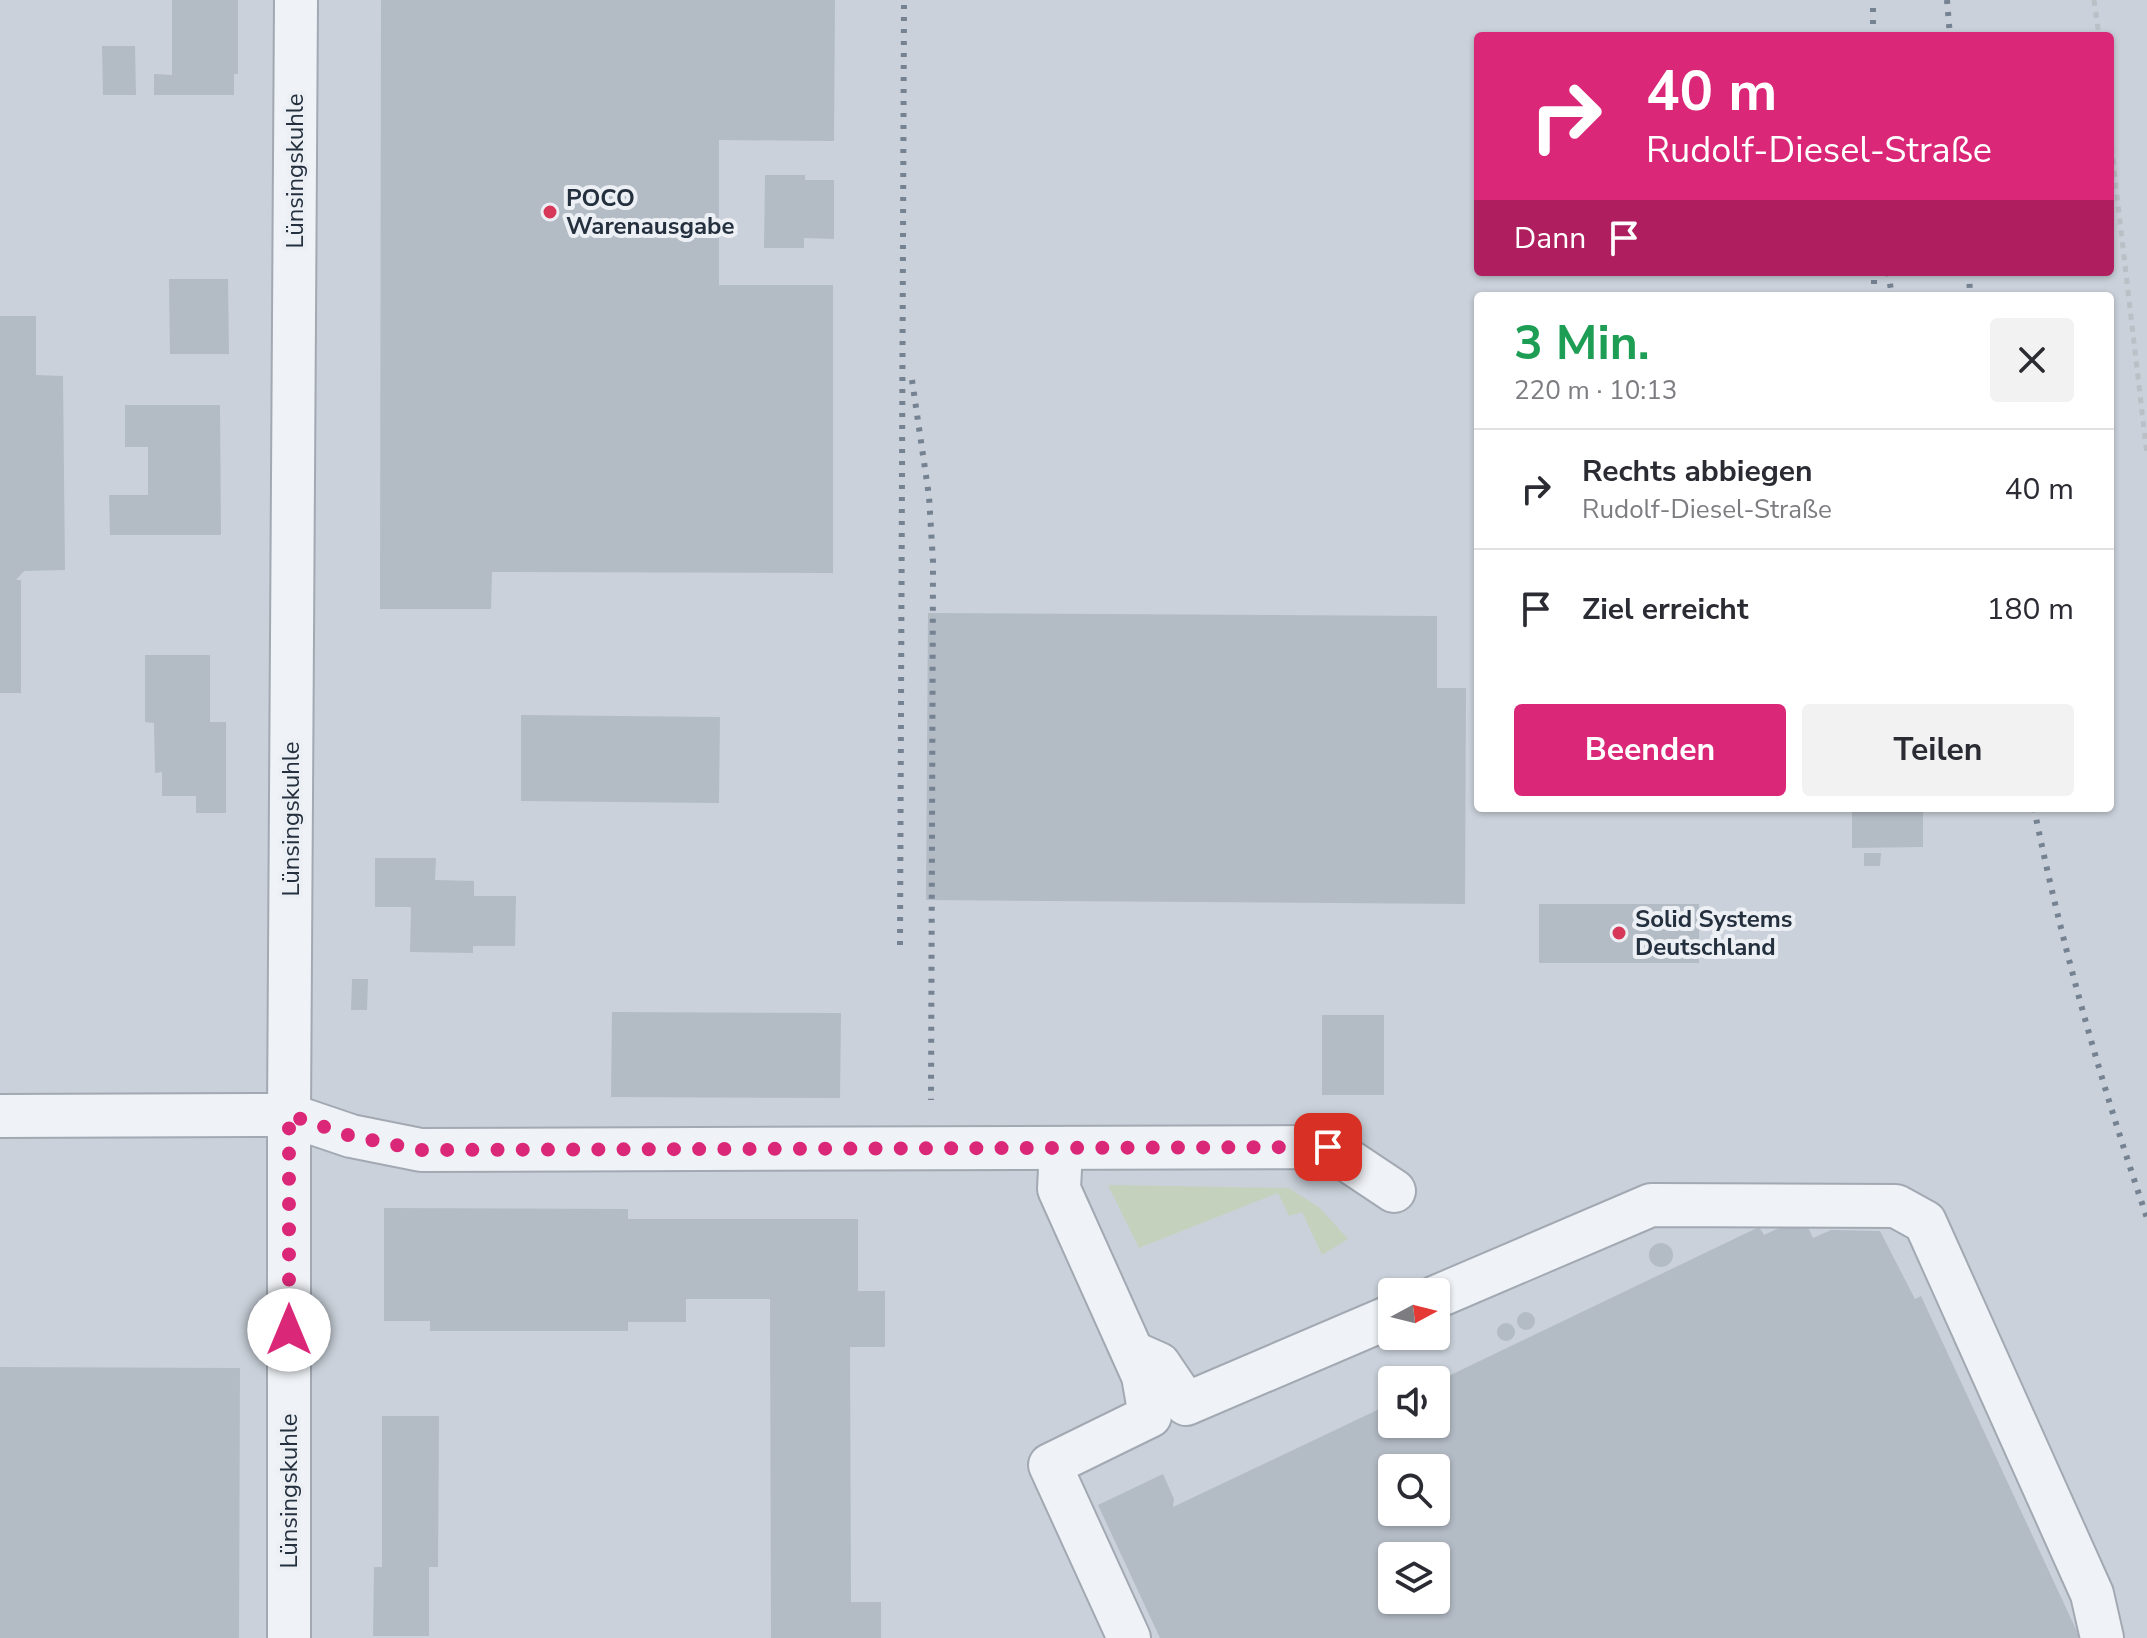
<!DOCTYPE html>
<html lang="de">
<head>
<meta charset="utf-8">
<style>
  :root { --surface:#fff; --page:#f2f2f3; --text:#2b2b33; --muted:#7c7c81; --line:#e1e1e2; --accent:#db2777 }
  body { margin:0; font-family:"Nunito Sans",sans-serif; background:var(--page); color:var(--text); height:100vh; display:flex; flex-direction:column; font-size:30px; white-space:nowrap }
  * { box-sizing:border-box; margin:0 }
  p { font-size:26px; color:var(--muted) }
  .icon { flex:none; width:44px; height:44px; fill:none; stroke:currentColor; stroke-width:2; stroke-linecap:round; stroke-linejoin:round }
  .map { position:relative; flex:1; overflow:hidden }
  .side { position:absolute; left:1474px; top:292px; width:640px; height:520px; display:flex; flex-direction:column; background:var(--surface); border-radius:8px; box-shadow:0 2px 6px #0004 }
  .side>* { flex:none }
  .top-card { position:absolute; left:1474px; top:32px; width:640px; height:244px; border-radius:8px; box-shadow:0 2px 6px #0004; background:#db2777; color:#fff; overflow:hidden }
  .needle { width:52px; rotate:83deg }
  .fabs { position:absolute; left:1378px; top:1278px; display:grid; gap:16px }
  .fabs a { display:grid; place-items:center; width:72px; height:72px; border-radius:8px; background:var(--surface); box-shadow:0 2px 6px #0004; font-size:40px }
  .pin { position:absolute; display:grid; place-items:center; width:68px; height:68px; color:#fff; margin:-34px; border-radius:16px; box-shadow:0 4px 12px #0006 }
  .me { position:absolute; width:88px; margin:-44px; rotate:0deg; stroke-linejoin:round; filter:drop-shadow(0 0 6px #0008) }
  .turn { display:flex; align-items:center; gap:28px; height:168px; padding:0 40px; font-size:36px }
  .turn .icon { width:104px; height:104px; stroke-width:2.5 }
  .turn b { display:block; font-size:56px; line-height:68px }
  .then { display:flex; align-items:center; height:76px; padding:0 40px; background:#0003; gap:16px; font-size:30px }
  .round { display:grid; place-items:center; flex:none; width:84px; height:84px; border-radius:8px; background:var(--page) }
  .head { display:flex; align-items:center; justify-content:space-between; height:136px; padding:0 40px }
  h1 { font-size:48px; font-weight:700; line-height:60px; color:#1e9e55 }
  .primary-button { display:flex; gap:16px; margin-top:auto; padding:16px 40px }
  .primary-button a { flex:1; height:92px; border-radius:8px; background:var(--accent); color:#fff; font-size:32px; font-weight:700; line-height:92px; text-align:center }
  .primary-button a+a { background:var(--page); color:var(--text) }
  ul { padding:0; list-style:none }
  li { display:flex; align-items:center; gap:24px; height:120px; padding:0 40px; border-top:2px solid var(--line) }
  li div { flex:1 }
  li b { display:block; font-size:30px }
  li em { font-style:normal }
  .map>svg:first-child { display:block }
</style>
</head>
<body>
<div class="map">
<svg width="2147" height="1638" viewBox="0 0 2147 1638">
  <rect width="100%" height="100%" fill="#dde2e8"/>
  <path fill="#cad1da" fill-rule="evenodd" d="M0,0H2147V1638H0ZM1478,36H2110V272H1478ZM1478,296H2110V808H1478ZM1392,1292H1436V1336H1392ZM1392,1380H1436V1424H1392ZM1392,1468H1436V1512H1392ZM1392,1556H1436V1600H1392Z"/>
  <polygon fill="#c4d2bd" points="1108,1185 1289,1188 1320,1208 1348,1239 1322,1255 1302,1212 1289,1216 1278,1193 1139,1248"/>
  <g fill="#b3bbc5" fill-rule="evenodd">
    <polygon points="172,0 238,0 238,74 234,74 234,95 154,95 154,74 172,75"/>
    <polygon points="381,0 835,0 834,141 719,140 719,285 833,285 833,573 492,572 491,609 380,609"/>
    <polygon points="102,46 135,46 136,95 103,95"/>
    <polygon points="765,175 805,175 805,180 834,180 834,239 804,238 804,248 764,248"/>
    <polygon points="169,279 228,279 229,354 170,354"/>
    <polygon points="0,316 36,316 36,375 63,376 65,570 24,571 16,580 21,580 21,693 0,693"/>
    <polygon points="125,405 220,405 221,535 110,535 109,495 148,495 148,447 125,447"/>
    <polygon points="928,613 1437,616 1437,688 1466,688 1465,904 926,900"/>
    <polygon points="145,655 210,655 210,722 226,722 226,813 196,813 196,796 162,796 162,772 155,773 154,723 145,722"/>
    <polygon points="521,715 720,717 719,803 521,801"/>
    <polygon points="1852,808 1923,808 1923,847 1852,848"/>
    <polygon points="1864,853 1881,853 1880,866 1864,866"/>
    <polygon points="375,858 436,858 435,880 474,881 474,896 516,896 515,946 473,946 473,953 410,952 411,907 375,907"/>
    <rect x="1539" y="904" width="160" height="59"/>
    <polygon points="352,979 368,979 367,1010 351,1010"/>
    <polygon points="612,1012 841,1013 840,1098 611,1097"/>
    <rect x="1322" y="1015" width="62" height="80"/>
    <polygon points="384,1208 628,1209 628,1219 858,1219 858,1291 885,1291 885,1347 850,1347 851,1602 881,1602 881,1638 771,1638 770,1299 686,1299 686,1322 628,1322 628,1331 430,1331 430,1321 384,1321"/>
    <path d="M1803,1217L1813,1238L1831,1230L1880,1231L1915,1299L1921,1296L2080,1638H1160L1098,1505L1163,1474L1174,1499L1173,1507L1392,1403V1424H1436V1382L1759,1227L1764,1235ZM1392,1468H1436V1512H1392ZM1392,1556H1436V1600H1392Z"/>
    <circle cx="1661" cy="1255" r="12"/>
    <circle cx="1526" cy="1321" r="9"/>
    <circle cx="1506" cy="1332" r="9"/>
    <polygon points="0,1367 240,1368 239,1638 0,1638"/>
    <polygon points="382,1416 439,1416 438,1567 429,1567 429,1636 373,1636 374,1567 382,1567"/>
  </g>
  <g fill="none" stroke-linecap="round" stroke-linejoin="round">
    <defs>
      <g id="minor">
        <polyline points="0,1116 289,1115 351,1136 421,1150 1328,1147 1394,1191"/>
        <polyline points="1061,1149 1059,1189 1143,1376 1150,1416 1050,1465 1129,1638"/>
        <polyline points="1436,1297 1651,1205 1896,1206 1925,1222 2092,1594 2102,1638"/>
        <polyline points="1134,1353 1159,1364 1186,1404 1392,1316"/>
        <polyline points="289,1638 289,1115 296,0"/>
      </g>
    </defs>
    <use href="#minor" stroke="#a2a9b2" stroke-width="46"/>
    <g stroke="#bac0c6" stroke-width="5" stroke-dasharray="6 6" stroke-linecap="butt">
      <polyline points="2094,0 2099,36"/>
      <polyline points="2110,135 2147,455"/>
    </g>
    <use href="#minor" stroke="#eff2f6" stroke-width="42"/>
    <g stroke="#758292" stroke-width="6" stroke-dasharray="4 8" stroke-linecap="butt">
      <polyline points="1947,0 1950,36"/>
      <polyline points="1873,36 1873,0"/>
      <polyline points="1888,272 1892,296"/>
      <polyline points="1969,272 1970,296"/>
      <polyline points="1874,296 1874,272"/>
      <polyline points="912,380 929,496 933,562 931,1100"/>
      <path d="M2034,808C2062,947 2101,1083 2147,1218"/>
      <polyline points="900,945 904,0"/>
    </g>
  </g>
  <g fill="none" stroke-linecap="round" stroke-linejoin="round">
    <polyline stroke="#db2777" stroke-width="14" stroke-dasharray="0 25.2" points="289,1330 289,1115 351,1136 421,1150 1328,1147"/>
  </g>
  <g fill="#d73758" stroke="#ecf0f5" stroke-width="3">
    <circle cx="550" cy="212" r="8"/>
    <circle cx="1619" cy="933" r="8"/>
  </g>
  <g text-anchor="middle" stroke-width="8" stroke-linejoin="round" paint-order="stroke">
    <g font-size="24" fill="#25303f" stroke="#ecf0f5">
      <text transform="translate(295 171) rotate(-90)" y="8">Lünsingskuhle</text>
      <text transform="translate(291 819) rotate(-90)" y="8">Lünsingskuhle</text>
      <text transform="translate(289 1491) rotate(-90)" y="8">Lünsingskuhle</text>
    </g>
    <g font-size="24" font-weight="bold" fill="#25303f" stroke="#ecf0f5" text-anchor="start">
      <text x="566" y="206">POCO<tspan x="566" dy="28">Warenausgabe</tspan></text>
      <text x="1635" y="927">Solid Systems<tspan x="1635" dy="28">Deutschland</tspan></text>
    </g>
  </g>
</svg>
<div class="fabs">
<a><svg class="needle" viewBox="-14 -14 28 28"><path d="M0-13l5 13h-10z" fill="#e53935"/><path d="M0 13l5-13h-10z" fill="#7c7c81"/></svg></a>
<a><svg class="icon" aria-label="sound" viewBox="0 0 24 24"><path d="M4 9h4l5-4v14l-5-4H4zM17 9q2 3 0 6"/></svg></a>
<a><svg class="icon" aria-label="search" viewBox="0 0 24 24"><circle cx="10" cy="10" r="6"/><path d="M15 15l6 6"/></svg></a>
<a><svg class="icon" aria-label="layers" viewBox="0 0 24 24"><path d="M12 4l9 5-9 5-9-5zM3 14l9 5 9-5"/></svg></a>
</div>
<div class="pin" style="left:1328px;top:1147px;background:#d93025"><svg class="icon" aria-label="arrive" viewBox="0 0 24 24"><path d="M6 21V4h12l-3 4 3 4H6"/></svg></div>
<svg class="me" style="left:289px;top:1330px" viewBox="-20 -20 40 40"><circle r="19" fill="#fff"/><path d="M0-13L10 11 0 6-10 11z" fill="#db2777"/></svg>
<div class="top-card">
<div class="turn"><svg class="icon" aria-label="right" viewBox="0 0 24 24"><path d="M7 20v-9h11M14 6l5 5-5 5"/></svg><div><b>40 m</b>Rudolf-Diesel-Straße</div></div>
<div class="then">Dann<svg class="icon" aria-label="arrive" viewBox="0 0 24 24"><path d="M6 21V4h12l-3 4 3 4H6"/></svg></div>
</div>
<section class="side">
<div class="head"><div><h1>3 Min.</h1><p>220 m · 10:13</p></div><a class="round"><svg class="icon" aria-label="close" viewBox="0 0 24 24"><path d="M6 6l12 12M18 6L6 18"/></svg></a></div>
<ul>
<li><svg class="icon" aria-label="right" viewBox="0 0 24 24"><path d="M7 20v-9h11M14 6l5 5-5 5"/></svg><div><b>Rechts abbiegen</b><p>Rudolf-Diesel-Straße</p></div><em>40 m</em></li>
<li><svg class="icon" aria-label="arrive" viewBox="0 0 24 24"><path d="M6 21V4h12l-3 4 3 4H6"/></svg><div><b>Ziel erreicht</b></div><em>180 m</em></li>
</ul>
<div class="primary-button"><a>Beenden</a><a>Teilen</a></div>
</section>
</div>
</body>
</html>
